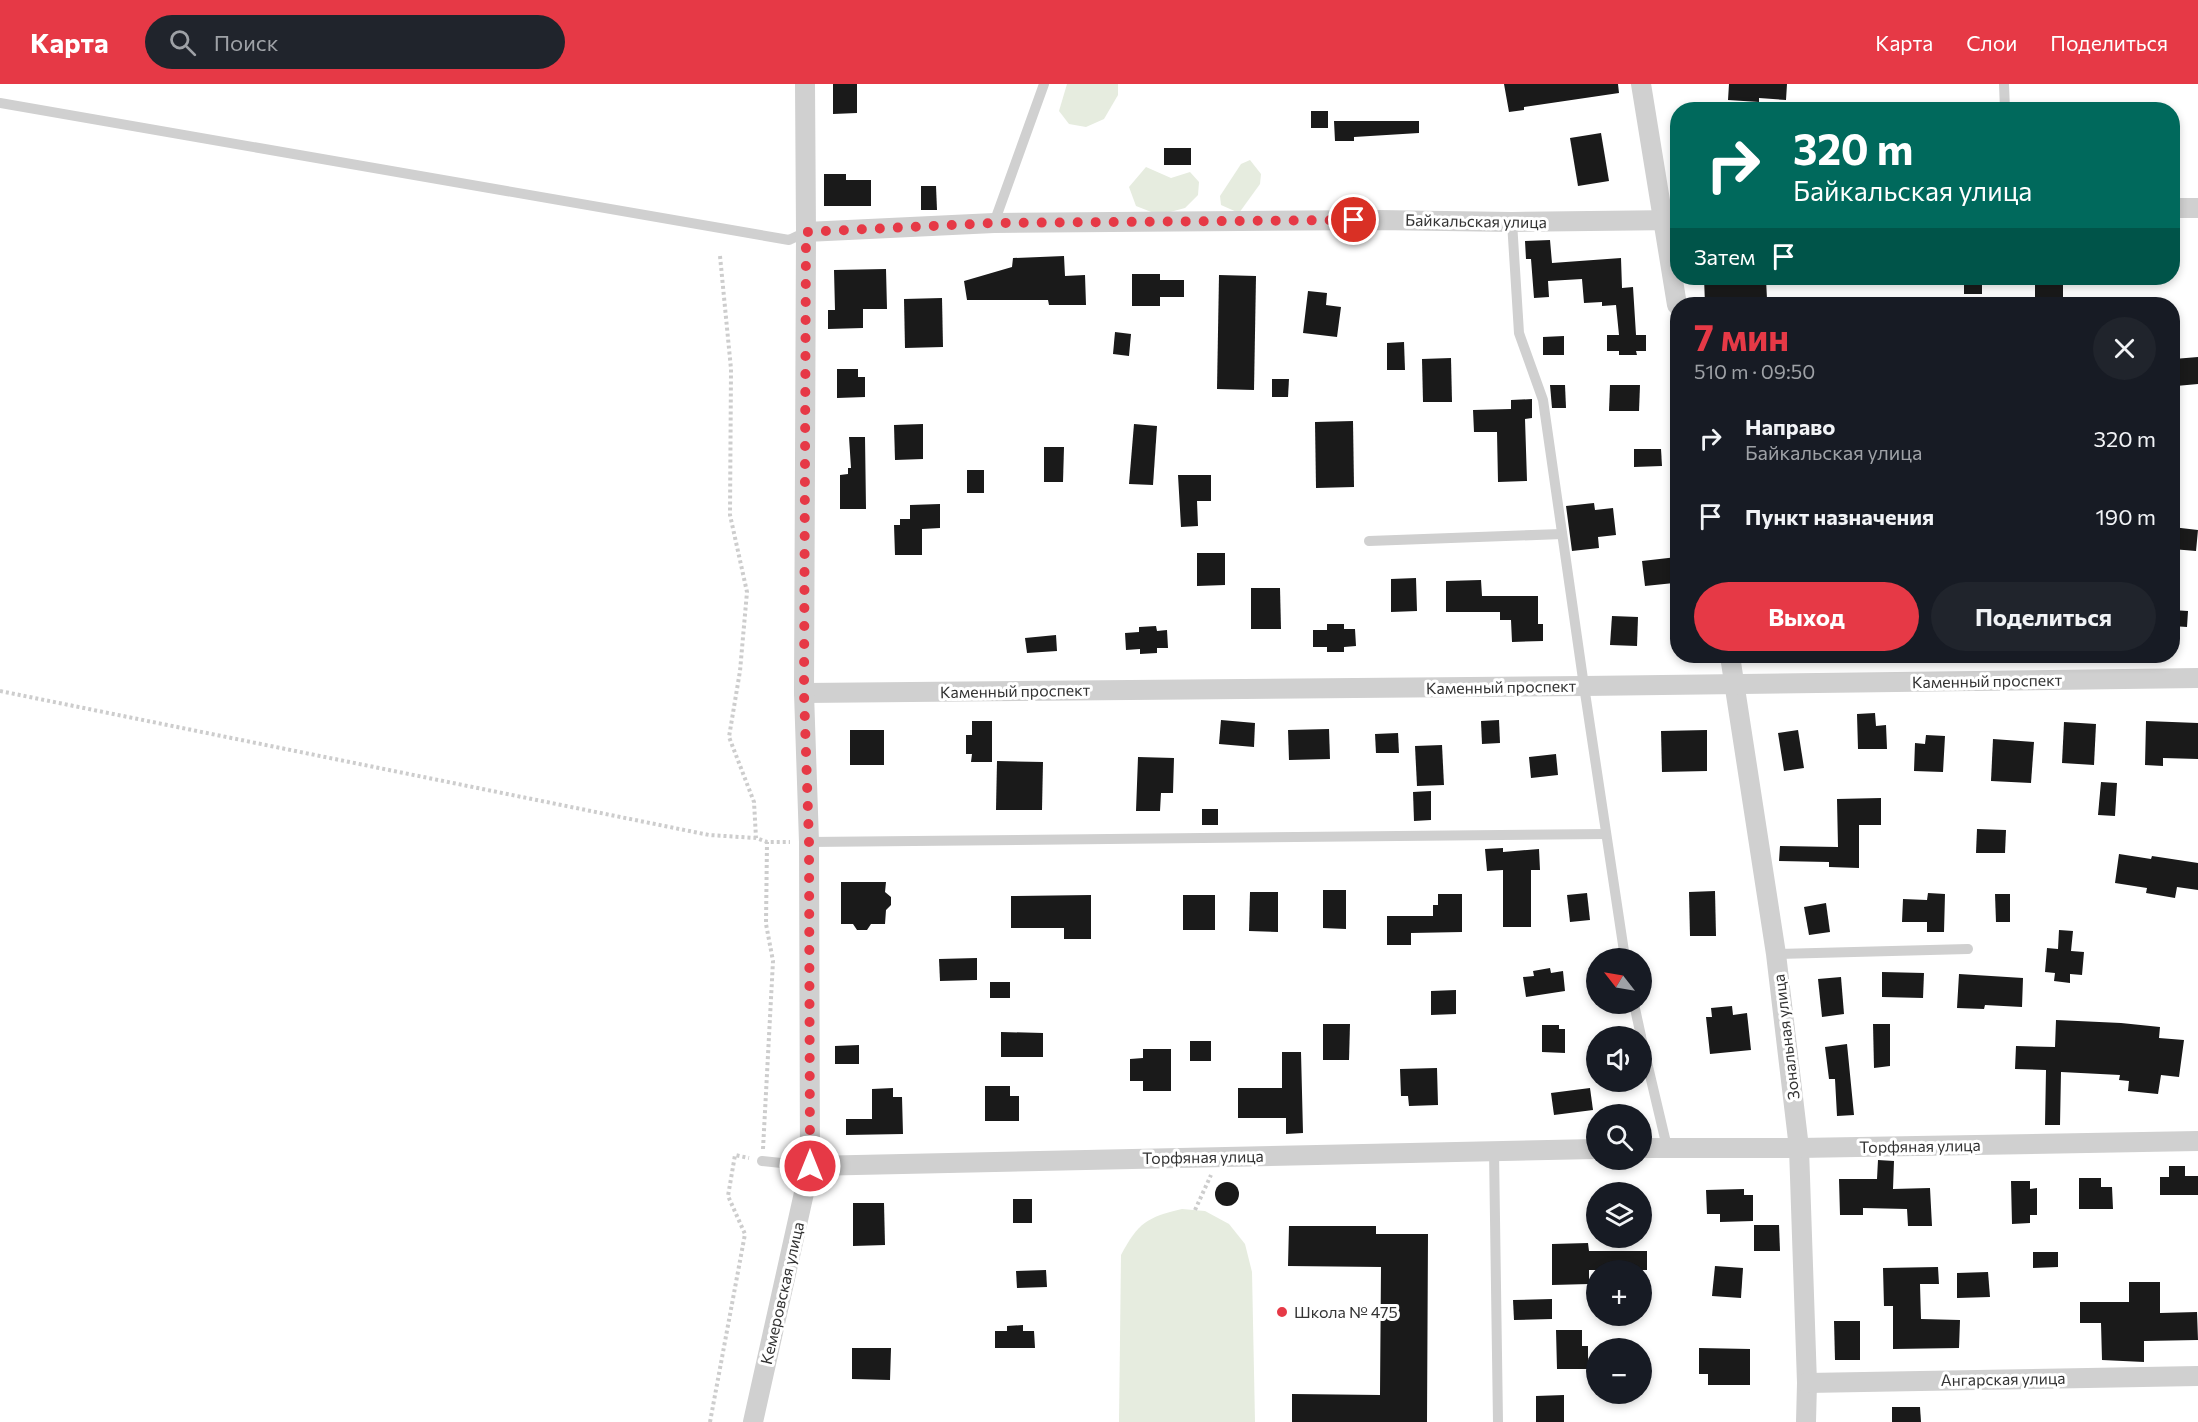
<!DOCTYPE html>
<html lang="ru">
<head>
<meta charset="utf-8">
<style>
  :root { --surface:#171b24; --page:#20242c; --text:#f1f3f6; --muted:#9ea1a6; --accent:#e63946 }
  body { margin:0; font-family:Commissioner,sans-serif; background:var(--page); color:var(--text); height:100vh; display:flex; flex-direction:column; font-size:22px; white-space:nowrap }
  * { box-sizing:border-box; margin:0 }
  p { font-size:20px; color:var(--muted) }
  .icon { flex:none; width:33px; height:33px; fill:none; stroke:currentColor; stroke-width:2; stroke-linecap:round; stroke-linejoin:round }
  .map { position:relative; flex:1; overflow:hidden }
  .drawer { position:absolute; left:1670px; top:213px; width:510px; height:366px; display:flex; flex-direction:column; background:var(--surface); border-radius:24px; box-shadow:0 3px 9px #0003 }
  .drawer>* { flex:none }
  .hud { position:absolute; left:1670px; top:18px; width:510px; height:183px; border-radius:24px; box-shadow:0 3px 9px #0003; background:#00695c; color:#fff; overflow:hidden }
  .needle { width:39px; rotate:301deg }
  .fabs { position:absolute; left:1586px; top:864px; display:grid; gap:12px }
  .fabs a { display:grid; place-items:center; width:66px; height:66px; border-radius:50%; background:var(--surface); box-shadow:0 3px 9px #0003; font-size:30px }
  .pin { position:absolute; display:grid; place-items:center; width:51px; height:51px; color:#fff; margin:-26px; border:3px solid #fff; border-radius:50%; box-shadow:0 2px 6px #0007 }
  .me { position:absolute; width:66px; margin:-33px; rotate:0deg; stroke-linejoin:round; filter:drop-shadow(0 0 4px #0008) }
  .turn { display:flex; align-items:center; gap:21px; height:126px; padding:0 24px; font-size:27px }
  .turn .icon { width:78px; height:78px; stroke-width:2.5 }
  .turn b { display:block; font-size:42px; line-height:51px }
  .then { display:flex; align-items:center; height:57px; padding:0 24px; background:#0003; gap:12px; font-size:22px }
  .round { display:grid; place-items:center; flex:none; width:63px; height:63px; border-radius:32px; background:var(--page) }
  .head { display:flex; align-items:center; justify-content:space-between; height:102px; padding:0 24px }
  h1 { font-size:36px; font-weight:700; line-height:45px; color:var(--accent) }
  .primary-button { display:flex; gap:12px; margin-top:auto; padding:12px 24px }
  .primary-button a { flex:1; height:69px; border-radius:36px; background:var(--accent); color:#fff; font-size:24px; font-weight:700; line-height:69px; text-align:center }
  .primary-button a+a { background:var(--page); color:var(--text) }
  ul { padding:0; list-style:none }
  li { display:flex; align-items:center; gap:18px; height:78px; padding:0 24px }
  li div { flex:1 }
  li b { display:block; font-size:22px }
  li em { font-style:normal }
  header { display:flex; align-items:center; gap:36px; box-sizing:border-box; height:84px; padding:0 30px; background:var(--accent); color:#fff }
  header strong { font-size:28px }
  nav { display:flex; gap:33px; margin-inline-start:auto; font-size:21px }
  .search { width:420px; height:54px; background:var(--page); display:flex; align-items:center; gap:15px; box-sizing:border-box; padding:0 21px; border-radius:33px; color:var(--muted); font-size:22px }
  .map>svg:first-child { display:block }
</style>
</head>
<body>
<header>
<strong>Карта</strong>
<div class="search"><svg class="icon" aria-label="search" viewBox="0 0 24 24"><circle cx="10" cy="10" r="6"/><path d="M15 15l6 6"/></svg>Поиск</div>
<nav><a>Карта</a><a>Слои</a><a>Поделиться</a></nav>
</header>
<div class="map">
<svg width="2198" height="1338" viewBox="0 0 2198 1338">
  <rect width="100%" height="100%" fill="#fff"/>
  <g fill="#e6ecdf">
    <polygon points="1067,0 1118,0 1118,11 1104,35 1086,43 1069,40 1059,27"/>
    <polygon points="1250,76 1261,90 1260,100 1239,129 1221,121 1220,112 1241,80"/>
    <polygon points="1146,83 1171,94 1190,88 1199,98 1198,111 1185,124 1159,131 1136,122 1129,103"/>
    <path d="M1182,1125L1205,1127L1229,1140L1245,1160L1252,1188L1255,1338H1119L1121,1171C1138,1139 1147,1133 1182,1125Z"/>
  </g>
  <g fill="#1a1a1a">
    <polygon points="833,0 857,0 857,29 833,30"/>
    <polygon points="1504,0 1618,0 1619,9 1524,23 1524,26 1509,28"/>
    <polygon points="1729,0 1787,0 1786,16 1759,14 1759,18 1728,16"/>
    <rect x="1311" y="27" width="17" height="17"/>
    <polygon points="1334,37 1419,37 1419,49 1354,53 1354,57 1335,57"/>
    <polygon points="1601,49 1609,97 1578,102 1570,54"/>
    <rect x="1164" y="64" width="27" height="17"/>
    <polygon points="824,90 846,90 846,96 871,96 871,122 824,122"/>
    <polygon points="921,102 936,102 937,126 921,126"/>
    <polygon points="1550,156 1552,179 1621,174 1622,204 1633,203 1636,251 1646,251 1646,267 1636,267 1637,271 1619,271 1619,267 1607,267 1607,251 1619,251 1616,221 1602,222 1602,218 1584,219 1582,195 1548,197 1549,213 1534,214 1531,175 1526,175 1525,157"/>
    <polygon points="1064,172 1065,192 1085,191 1086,221 1049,221 1048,216 967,216 964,197 1012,183 1013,174"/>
    <polygon points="886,185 887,225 863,225 863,244 828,245 828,226 835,226 834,186"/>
    <polygon points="1132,190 1160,190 1160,196 1184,196 1184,213 1160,213 1160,222 1132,222"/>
    <polygon points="1219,191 1256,192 1254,306 1217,305"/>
    <polygon points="1704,194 1731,194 1732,197 1766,195 1767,215 1734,216 1734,220 1705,220"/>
    <rect x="1964" y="194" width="18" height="16"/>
    <rect x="2035" y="196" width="28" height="24"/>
    <polygon points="1308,207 1327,209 1326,221 1341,223 1337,253 1303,249"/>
    <polygon points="942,214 943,263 905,264 904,215"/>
    <polygon points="1115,248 1131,250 1129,272 1113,270"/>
    <polygon points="1564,252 1564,271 1543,271 1543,253"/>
    <polygon points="1404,258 1405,286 1387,286 1387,259"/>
    <polygon points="2198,273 2198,300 2176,302 2174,275"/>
    <polygon points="1451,274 1452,318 1423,318 1422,275"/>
    <polygon points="837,285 858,285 858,293 865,293 865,313 837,314"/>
    <polygon points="1272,295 1289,295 1288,313 1272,313"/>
    <polygon points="1550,301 1565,301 1566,324 1552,324"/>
    <polygon points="1610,301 1640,301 1639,327 1609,327"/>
    <polygon points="1532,315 1532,334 1525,335 1527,397 1498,398 1497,348 1474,348 1473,326 1511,325 1511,316"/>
    <polygon points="1353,337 1354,403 1316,404 1315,338"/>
    <polygon points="923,340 923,375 895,376 894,341"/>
    <polygon points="1134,340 1157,342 1153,401 1129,400"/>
    <polygon points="849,353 865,353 866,425 840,425 840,391 848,390 848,384 851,384"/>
    <polygon points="1044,363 1064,363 1063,398 1044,398"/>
    <polygon points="1634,365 1661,365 1662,382 1634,383"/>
    <rect x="967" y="386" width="17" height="23"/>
    <polygon points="1178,391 1211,391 1211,417 1197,417 1198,442 1181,443"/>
    <polygon points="1594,419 1595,426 1613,424 1616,451 1598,453 1599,464 1572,467 1566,422"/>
    <polygon points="940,420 940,444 922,445 922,471 895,471 894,441 900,441 900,435 910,435 910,421"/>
    <polygon points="2172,443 2198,446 2196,467 2172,465"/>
    <polygon points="1197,469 1225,469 1225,501 1197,502"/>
    <polygon points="1677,473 1677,494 1673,494 1674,499 1645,502 1642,477"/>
    <polygon points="1416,494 1417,527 1391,528 1391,495"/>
    <polygon points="1481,496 1482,512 1538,512 1538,540 1543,540 1543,557 1512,558 1511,536 1500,536 1500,528 1446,528 1446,497"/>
    <polygon points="1251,504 1280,504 1281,545 1251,545"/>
    <polygon points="2172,526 2188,527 2187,543 2172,542"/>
    <polygon points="1612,532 1638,533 1637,562 1610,561"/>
    <polygon points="1327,540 1344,540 1344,545 1355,545 1356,562 1344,563 1344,568 1327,568 1327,563 1313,563 1313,546 1327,546"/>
    <polygon points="1156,542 1157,547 1167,546 1168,564 1157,564 1157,569 1140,570 1140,565 1126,566 1125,549 1139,548 1139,543"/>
    <polygon points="1056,551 1057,567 1027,569 1025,554"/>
    <polygon points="1875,629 1876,642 1886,641 1887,665 1858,665 1857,630"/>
    <polygon points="1221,636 1255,639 1254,663 1219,660"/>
    <polygon points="1499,636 1500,659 1482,660 1481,637"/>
    <polygon points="972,637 992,637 992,678 971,678 972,670 966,670 966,651 972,651"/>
    <polygon points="2146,637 2198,639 2198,675 2163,674 2163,682 2145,681"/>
    <polygon points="2064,638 2096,640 2094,681 2062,679"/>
    <polygon points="1329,645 1330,675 1289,676 1288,646"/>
    <rect x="850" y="646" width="34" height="35"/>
    <polygon points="1707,646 1707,687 1662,688 1661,647"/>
    <polygon points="1798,646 1804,684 1784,687 1778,649"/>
    <polygon points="1398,649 1399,669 1376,669 1375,650"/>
    <polygon points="1926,651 1945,652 1943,688 1914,687 1915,659 1925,660"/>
    <polygon points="1993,655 2034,658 2031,699 1991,697"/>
    <polygon points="1442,661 1444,701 1417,702 1415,662"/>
    <polygon points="1556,670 1558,691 1531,694 1529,673"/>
    <polygon points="1138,673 1174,674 1173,709 1161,709 1160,727 1136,727"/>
    <polygon points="997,677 1043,678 1042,726 996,726"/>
    <polygon points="2101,698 2117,699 2115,732 2098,731"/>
    <polygon points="1431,707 1431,736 1414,737 1413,708"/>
    <polygon points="1881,714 1881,741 1859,741 1859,784 1829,783 1829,778 1779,777 1780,762 1838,763 1837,715"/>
    <rect x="1202" y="725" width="16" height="16"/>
    <polygon points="1977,745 2006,746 2005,769 1976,769"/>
    <polygon points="1503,764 1503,768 1539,765 1540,786 1531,786 1531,843 1503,843 1503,786 1487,787 1485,765"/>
    <polygon points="2119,770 2151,775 2152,772 2198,779 2198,806 2177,803 2175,814 2146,809 2147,804 2115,799"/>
    <polygon points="841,798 886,798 885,808 891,813 891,821 886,826 885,840 871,840 867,846 857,846 853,840 841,840"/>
    <polygon points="1323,806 1346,806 1346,845 1323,844"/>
    <polygon points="1715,807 1716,852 1690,852 1689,808"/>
    <polygon points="1250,808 1278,808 1278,848 1249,847"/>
    <polygon points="1587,809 1590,836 1570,838 1567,811"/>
    <polygon points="1928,809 1945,810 1944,848 1927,848 1927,838 1902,838 1903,815 1927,816"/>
    <polygon points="1438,810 1462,810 1462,848 1411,849 1411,861 1387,861 1387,832 1433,832 1433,821 1438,821"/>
    <polygon points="1995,810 2010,810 2010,838 1996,838"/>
    <polygon points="1091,811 1091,855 1064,855 1064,844 1011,844 1011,812"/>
    <rect x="1183" y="811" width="32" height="35"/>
    <polygon points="1826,819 1830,848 1809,851 1804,823"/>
    <polygon points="2059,846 2073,847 2071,867 2084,868 2082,891 2070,890 2070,899 2054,897 2055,889 2045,888 2047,864 2058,865"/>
    <polygon points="977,874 977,896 940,897 939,875"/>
    <polygon points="1550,884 1551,889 1563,887 1565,907 1526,913 1523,893 1534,892 1533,887"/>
    <polygon points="1882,888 1924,889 1923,914 1882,913"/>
    <polygon points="1959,890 2023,894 2022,923 1985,921 1984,925 1957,924"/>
    <polygon points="1841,893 1844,930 1822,933 1818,895"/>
    <rect x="990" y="898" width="20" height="16"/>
    <polygon points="1456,906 1456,930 1431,931 1431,907"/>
    <polygon points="1732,922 1733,931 1747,929 1751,966 1710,970 1706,933 1712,933 1711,924"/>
    <polygon points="2056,936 2121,939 2160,943 2159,954 2184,956 2179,993 2161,991 2158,1010 2128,1007 2129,997 2119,996 2120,991 2061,988 2060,1041 2045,1041 2046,986 2015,985 2016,962 2055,963"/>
    <polygon points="1323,940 1350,940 1349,976 1323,976"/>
    <polygon points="1873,940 1890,940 1890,982 1874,984"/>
    <polygon points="1542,941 1559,941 1559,945 1565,945 1565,969 1542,968"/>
    <polygon points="1001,948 1043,949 1043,973 1001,973"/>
    <rect x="1190" y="957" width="21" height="20"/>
    <polygon points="1847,960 1854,1031 1837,1032 1835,995 1829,995 1825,963"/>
    <polygon points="859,961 859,980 835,980 835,962"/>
    <polygon points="1143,965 1171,965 1171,1007 1143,1007 1143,997 1130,997 1130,975 1143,974"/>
    <polygon points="1282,968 1301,968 1303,1049 1286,1050 1286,1034 1238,1034 1238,1004 1282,1004"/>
    <polygon points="1437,984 1438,1021 1409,1022 1408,1012 1401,1012 1400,985"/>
    <polygon points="985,1002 1010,1002 1010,1012 1019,1012 1019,1037 985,1037"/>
    <polygon points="893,1004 893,1013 902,1013 903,1050 846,1051 846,1035 872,1035 872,1005"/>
    <polygon points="1590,1004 1593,1026 1554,1031 1551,1009"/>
    <polygon points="1878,1076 1894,1077 1893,1105 1930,1104 1932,1142 1908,1142 1907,1125 1863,1124 1863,1131 1840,1131 1839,1095 1877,1095"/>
    <polygon points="2169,1082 2185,1082 2185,1092 2198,1092 2198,1111 2160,1111 2160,1093 2169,1093"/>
    <polygon points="2079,1094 2101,1094 2101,1103 2112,1103 2113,1125 2079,1125"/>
    <polygon points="2011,1097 2030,1097 2030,1105 2037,1104 2037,1131 2030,1131 2030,1139 2012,1140"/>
    <circle cx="1227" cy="1110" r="12"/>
    <polygon points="1744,1105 1744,1111 1753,1111 1753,1137 1720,1138 1720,1130 1707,1130 1706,1106"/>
    <rect x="1013" y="1115" width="19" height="24"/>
    <polygon points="853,1119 884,1119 885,1161 853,1162"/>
    <polygon points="1754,1141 1779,1141 1780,1167 1754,1167"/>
    <polygon points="1289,1142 1376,1142 1376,1150 1428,1150 1427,1338 1292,1338 1292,1310 1380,1311 1381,1183 1288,1182"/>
    <polygon points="1588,1159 1589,1167 1647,1167 1647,1186 1589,1186 1589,1200 1552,1201 1552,1160"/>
    <polygon points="2033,1168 2058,1168 2058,1183 2033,1184"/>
    <polygon points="1715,1182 1743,1184 1741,1214 1712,1212"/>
    <polygon points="1938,1183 1939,1200 1920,1200 1921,1235 1960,1236 1959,1264 1893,1265 1893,1222 1884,1222 1883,1184"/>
    <polygon points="1046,1186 1047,1203 1017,1204 1016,1187"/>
    <polygon points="1988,1188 1990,1213 1957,1214 1957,1189"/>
    <polygon points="2129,1198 2160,1198 2160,1229 2197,1228 2198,1256 2144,1257 2144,1278 2102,1276 2101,1239 2080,1239 2080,1218 2129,1218"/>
    <polygon points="1552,1215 1552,1235 1514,1236 1513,1216"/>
    <polygon points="1834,1237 1860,1237 1860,1276 1835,1276"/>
    <polygon points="1023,1241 1023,1247 1034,1247 1035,1264 995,1264 995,1247 1007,1247 1007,1242"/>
    <polygon points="1556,1246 1582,1246 1582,1262 1588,1262 1588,1285 1557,1285"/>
    <polygon points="852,1264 891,1264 890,1296 852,1295"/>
    <polygon points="1699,1264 1750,1265 1750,1301 1708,1301 1708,1290 1699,1290"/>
    <polygon points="1564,1311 1564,1338 1536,1338 1536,1312"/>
    <polygon points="1892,1323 1920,1323 1921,1338 1892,1338"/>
  </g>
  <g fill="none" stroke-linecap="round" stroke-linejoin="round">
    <g stroke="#cdcdcd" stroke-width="4" stroke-dasharray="3 3" stroke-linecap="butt">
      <polyline points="720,172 731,285 730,431 747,508 740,587 729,653 754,718 756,754"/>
      <polyline points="0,607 709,751 756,754 767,758 790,758"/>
      <polyline points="763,1065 773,877 766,840 767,758"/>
      <polyline points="1195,1126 1211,1091"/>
      <polyline points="710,1338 745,1150 728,1112 735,1071 749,1074"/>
    </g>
    <g stroke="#d0d0d0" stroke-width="10">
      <polyline points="2004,0 2005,26"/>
      <polyline points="0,19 789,156 806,148"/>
      <polyline points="1512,138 1519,249 1543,316 1584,602 1625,874"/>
      <polyline points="994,139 1044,0"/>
      <polyline points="1369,457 1562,450"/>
      <polyline points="809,758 1606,750"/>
      <polyline points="1776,870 1968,865"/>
      <polyline points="1634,920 1641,952"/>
      <polyline points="1641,953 1667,1063"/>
      <polyline points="1494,1067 1498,1338"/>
      <polyline points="762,1077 810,1082"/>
    </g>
    <g stroke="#d0d0d0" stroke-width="20">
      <polyline points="1641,0 1677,221"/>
      <polyline points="2172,124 2198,124"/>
      <polyline points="806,148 994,139 1378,136 1512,138 1677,136"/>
      <polyline points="1730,572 1776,870 1799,1064 1807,1299 1806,1338"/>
      <polyline points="804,609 1584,602 2198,594"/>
      <polyline points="1641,1064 1799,1064 2198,1057"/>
      <polyline points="810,1082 1596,1065"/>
      <polyline points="1807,1299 2198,1292"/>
      <polyline points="753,1338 810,1082 809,758 804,609 806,148 805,0"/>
    </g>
  </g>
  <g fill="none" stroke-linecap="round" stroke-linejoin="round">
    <polyline stroke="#e63946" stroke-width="10" stroke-dasharray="0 18" points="810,1082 809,758 804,609 806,148 994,139 1354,136"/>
  </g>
  <circle fill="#e63946" stroke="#fff" stroke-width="2" cx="1282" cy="1228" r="6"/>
  <g text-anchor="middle" stroke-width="6" stroke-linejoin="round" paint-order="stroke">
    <g font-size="16" fill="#333" stroke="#fff">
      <text transform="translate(1476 137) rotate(1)" y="6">Байкальская улица</text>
      <text transform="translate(1987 597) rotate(-1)" y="6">Каменный проспект</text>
      <text transform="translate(1501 603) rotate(-1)" y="6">Каменный проспект</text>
      <text transform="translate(1015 607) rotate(-1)" y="6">Каменный проспект</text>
      <text transform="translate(1786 953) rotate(-97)" y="6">Зональная улица</text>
      <text transform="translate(1920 1062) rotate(-1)" y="6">Торфяная улица</text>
      <text transform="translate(1203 1073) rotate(-1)" y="6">Торфяная улица</text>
      <text transform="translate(782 1209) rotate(-77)" y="6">Кемеровская улица</text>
      <text transform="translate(2003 1295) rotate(-1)" y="6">Ангарская улица</text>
    </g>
    <g font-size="16" fill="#333" stroke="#fff" text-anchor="start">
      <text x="1294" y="1234">Школа № 475</text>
    </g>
  </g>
</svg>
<div class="fabs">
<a><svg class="needle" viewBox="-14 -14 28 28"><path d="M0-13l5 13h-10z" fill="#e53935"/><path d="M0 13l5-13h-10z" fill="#9ea1a6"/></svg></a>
<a><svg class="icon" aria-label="sound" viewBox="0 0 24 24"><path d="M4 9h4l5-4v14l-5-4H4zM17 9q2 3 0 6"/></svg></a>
<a><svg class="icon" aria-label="search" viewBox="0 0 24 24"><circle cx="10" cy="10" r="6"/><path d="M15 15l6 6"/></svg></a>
<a><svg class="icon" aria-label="layers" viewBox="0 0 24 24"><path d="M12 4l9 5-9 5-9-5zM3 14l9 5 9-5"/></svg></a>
<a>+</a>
<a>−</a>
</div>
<div class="pin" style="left:1354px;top:136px;background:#d93025"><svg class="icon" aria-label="arrive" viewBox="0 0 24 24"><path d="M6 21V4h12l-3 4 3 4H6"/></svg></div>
<svg class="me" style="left:810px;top:1082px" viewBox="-20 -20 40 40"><circle r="17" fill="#e63946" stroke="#fff" stroke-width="3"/><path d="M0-11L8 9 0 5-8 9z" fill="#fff"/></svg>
<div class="hud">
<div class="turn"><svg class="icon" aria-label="right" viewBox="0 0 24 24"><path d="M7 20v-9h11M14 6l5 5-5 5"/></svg><div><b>320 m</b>Байкальская улица</div></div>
<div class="then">Затем<svg class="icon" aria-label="arrive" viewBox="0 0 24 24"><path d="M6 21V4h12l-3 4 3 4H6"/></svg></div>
</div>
<section class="drawer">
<div class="head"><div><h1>7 мин</h1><p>510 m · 09:50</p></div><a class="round"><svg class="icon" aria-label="close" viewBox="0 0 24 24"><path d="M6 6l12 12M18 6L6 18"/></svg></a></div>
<ul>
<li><svg class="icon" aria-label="right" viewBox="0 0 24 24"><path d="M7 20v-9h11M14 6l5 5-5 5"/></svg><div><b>Направо</b><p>Байкальская улица</p></div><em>320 m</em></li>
<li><svg class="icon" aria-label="arrive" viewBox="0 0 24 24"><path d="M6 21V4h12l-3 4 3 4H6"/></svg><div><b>Пункт назначения</b></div><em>190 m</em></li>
</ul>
<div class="primary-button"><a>Выход</a><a>Поделиться</a></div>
</section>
</div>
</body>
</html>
